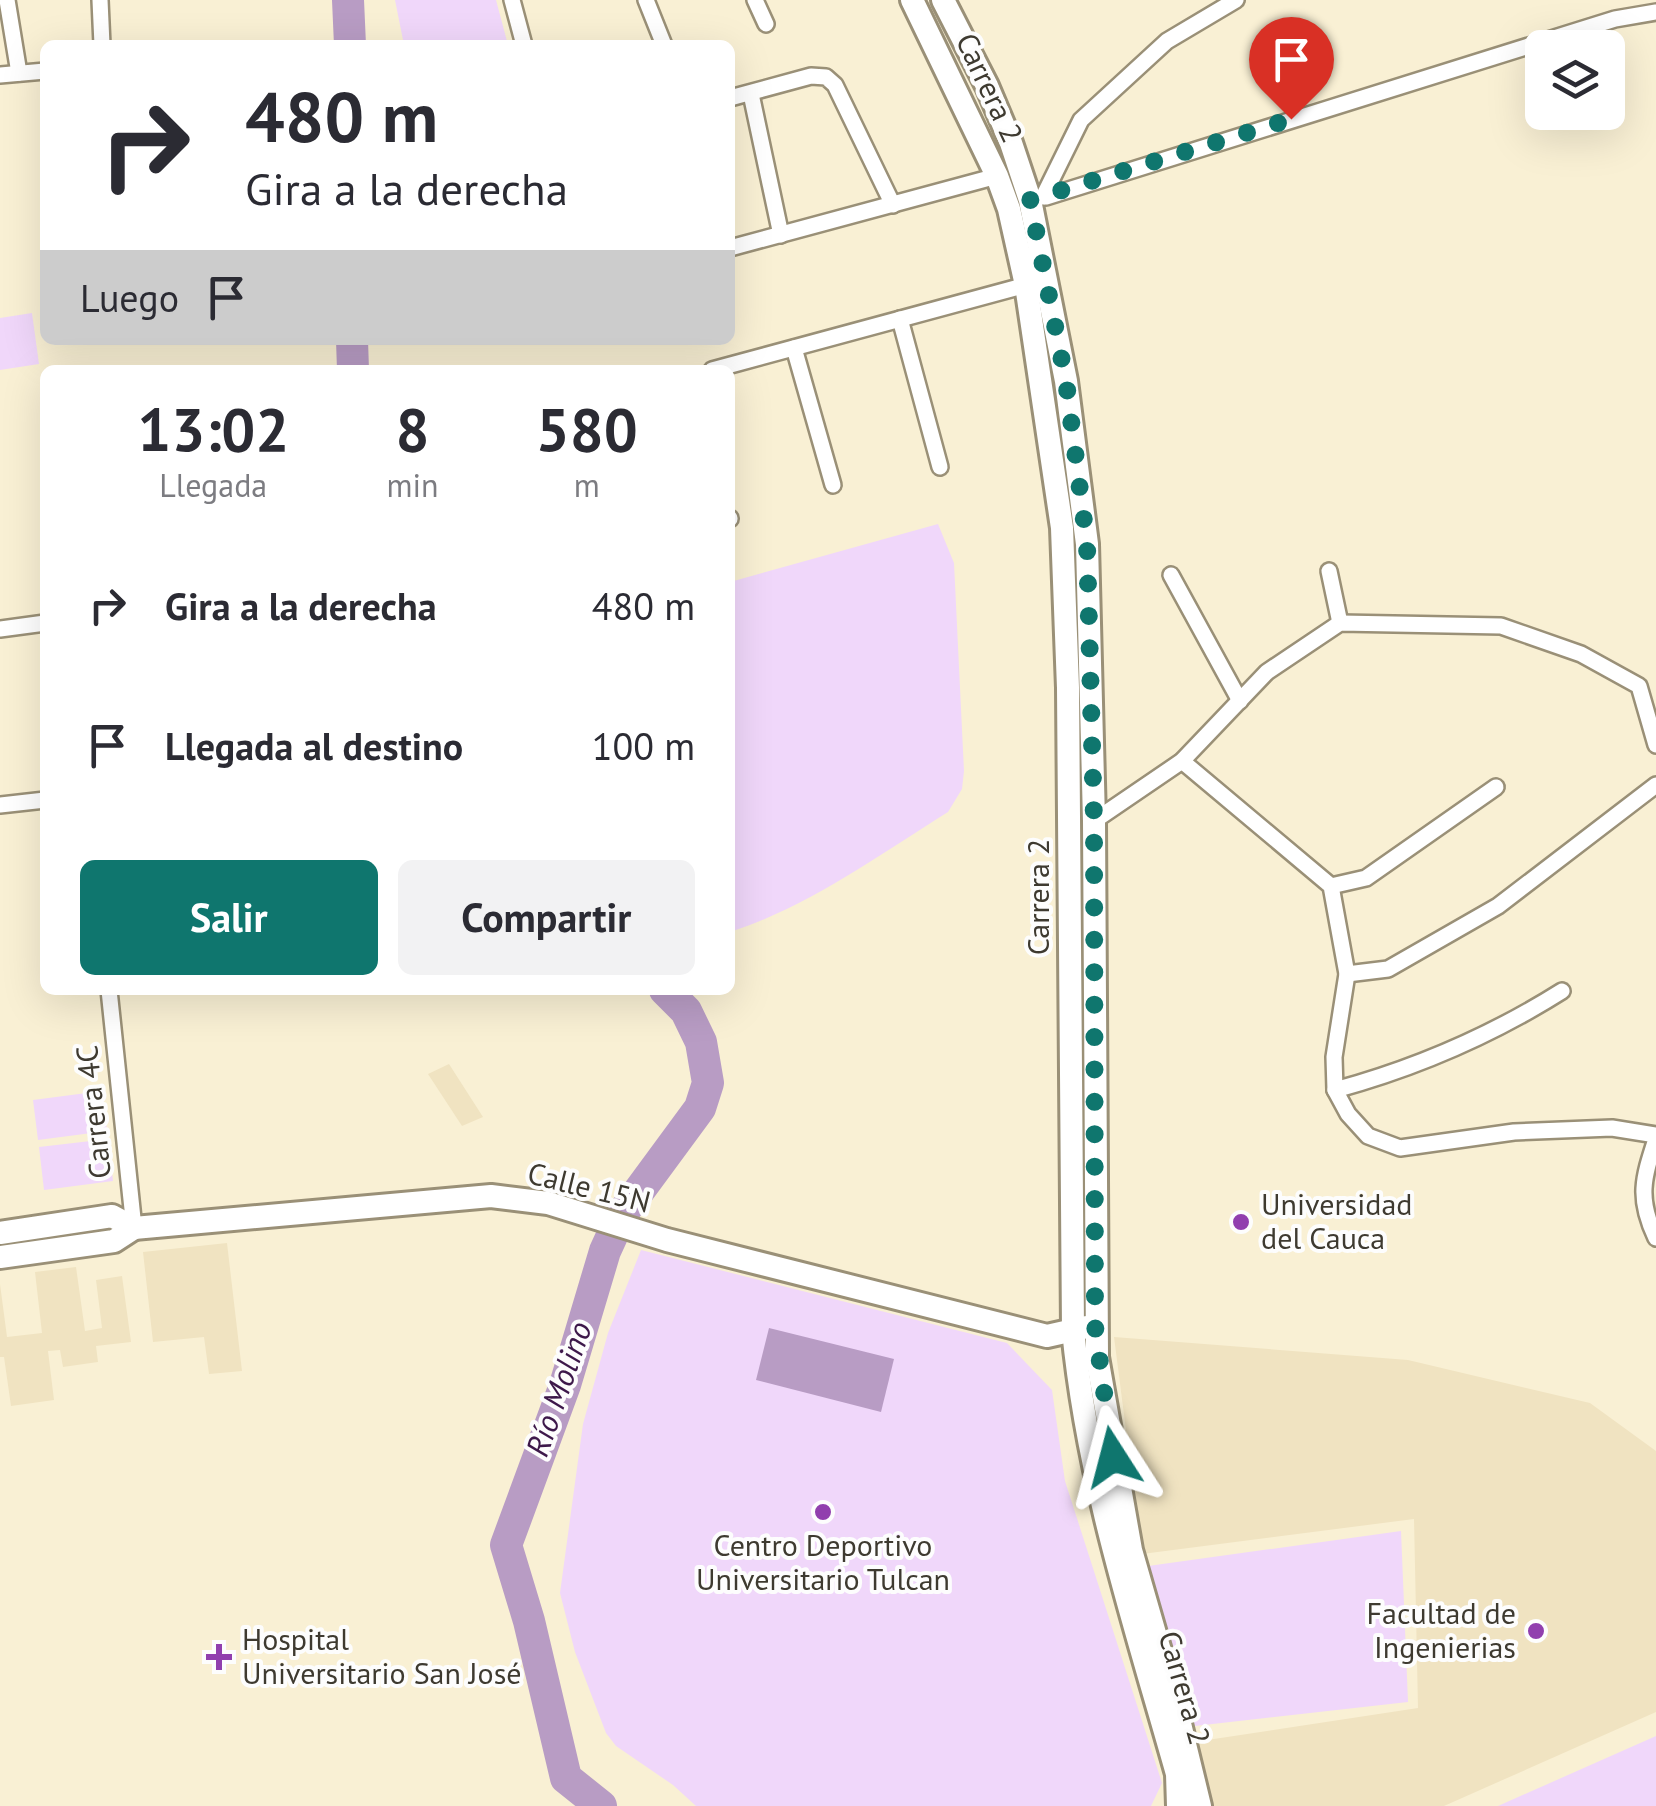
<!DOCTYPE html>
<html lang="es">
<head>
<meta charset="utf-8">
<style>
  :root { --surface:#fff; --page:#f2f2f3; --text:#2b2b33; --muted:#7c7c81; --accent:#0f766e }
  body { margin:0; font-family:"PT Sans",sans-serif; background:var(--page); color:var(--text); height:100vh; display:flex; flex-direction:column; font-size:38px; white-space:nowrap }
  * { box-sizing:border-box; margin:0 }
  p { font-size:32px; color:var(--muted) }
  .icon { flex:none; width:55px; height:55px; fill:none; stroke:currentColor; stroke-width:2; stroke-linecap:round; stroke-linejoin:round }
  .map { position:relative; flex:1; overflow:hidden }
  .sheet { position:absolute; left:40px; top:365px; width:695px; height:630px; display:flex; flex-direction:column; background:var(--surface); border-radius:15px; box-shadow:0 10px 40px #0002 }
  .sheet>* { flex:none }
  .top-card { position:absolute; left:40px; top:40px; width:695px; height:305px; border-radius:15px; box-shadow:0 10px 40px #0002; background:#fff; color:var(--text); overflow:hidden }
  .buttons { position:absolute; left:1525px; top:30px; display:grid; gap:20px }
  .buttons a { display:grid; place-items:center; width:100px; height:100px; border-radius:15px; background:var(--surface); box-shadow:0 10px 40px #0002; font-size:50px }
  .pin { position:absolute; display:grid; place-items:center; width:85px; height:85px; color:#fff; margin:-102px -42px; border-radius:50% 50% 50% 0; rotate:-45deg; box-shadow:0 0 10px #0007 }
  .pin .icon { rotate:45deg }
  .me { position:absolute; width:110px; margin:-55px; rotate:351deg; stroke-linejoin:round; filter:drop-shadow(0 0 8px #0008) }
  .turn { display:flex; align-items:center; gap:35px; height:210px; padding:0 40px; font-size:45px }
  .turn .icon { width:130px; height:130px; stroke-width:2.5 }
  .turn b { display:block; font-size:70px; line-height:85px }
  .then { display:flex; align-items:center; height:95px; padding:0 40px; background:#0003; gap:20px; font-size:38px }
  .eta { display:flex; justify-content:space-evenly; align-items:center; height:170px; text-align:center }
  .eta b { font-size:60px; font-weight:700; line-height:70px }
  .primary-button { display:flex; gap:20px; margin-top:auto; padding:20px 40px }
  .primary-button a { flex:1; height:115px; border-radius:15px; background:var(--accent); color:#fff; font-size:40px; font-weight:700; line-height:115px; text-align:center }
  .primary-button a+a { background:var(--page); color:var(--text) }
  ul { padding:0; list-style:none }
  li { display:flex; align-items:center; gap:30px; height:140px; padding:0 40px }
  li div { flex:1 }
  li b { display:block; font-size:38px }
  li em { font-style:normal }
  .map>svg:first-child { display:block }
</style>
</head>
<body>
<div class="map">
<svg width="1656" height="1806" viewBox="0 0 1656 1806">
  <rect width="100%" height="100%" fill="#f9f0d4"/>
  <g fill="#f0e3c1">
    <polygon points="449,1064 483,1117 462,1126 428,1074"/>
    <polygon points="227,1243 242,1371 209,1374 204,1337 153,1342 143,1252"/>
    <polygon points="76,1267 85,1331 102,1328 96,1280 122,1276 131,1342 96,1346 98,1362 63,1367 60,1350 48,1351 54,1400 11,1406 4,1357 0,1357 0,1284 7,1337 42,1333 35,1272"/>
    <polygon points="1114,1337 1408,1360 1590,1403 1656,1451 1656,1712 1444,1806 1205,1806 1194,1742 1418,1708 1414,1519 1142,1554"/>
  </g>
  <g fill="#f0d7fa">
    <polygon points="395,0 496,0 508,45 404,45"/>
    <polygon points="32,313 39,364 0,370 0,318"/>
    <path d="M938,524L954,563L964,771L962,789L948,812C879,855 808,907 730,932V582Z"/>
    <polygon points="102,1091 107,1131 38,1140 33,1100"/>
    <polygon points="108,1139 113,1181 44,1190 39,1147"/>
    <polygon points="641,1250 1007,1343 1052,1390 1065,1481 1162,1783 1151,1806 696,1806 673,1785 616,1746 606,1733 575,1652 560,1593 583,1424 608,1333"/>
    <polygon points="1401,1531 1408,1702 1195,1726 1141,1567"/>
    <polygon points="1656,1736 1656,1806 1498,1806"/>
  </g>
  <polygon fill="#b89cc4" points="769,1328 894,1359 881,1412 756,1380"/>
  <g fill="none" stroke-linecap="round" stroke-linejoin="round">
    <g stroke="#b89cc4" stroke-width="32">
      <polyline points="348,0 350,45"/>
      <polyline points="352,340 353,370"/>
      <polyline points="601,1806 566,1778 529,1621 506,1545 565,1385 605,1251 622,1214 700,1108 708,1083 701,1042 686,1011 665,990"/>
    </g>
    <defs>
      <g id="street">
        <polyline points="7,0 19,73"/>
        <polyline points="100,0 102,45"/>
        <polyline points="512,0 524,45"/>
        <polyline points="646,0 664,45"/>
        <polyline points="755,0 766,24"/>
        <polyline points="0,75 45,71"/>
        <polyline points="751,94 781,235"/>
        <polyline points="730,98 811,76 826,77 835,85 893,205"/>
        <polyline points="1043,197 1081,120 1167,41 1236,0"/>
        <polyline points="1046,197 1615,19 1656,12"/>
        <polyline points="730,248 997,176"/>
        <polyline points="900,319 940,467"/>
        <polyline points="794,348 833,485"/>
        <polyline points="712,370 1026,285"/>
        <polyline points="730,518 730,519"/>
        <polyline points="1329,571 1340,623"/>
        <polyline points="1171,575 1240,701"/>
        <polyline points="0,629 45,623"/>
        <polyline points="1182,761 1331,886 1347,974 1334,1057 1335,1090 1348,1114 1368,1136 1400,1148 1514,1132 1612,1128 1656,1135"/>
        <polyline points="0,805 45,800"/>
        <polyline points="1094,821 1182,761 1267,672 1340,623 1501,626 1581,654 1639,686 1656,745"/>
        <polyline points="1331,886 1366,878 1496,787"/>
        <polyline points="1347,974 1388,969 1498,906 1656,785"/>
        <polyline points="109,990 134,1228"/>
        <path d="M1335,1090C1416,1068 1492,1035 1562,991"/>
        <path d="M1656,1139C1643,1179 1637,1198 1656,1238"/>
      </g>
      <g id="secondary">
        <path d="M912,0L997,176L1009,209L1026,285L1062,528L1068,688L1073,1330C1088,1485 1135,1625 1177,1774L1178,1806"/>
        <polyline points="943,0 987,86 1011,143 1030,200 1066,381 1087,544 1094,821 1097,1357 1131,1550 1175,1703 1200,1806"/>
        <polyline points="0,1233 112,1216 134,1228 491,1196 548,1203 667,1240 1047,1336 1087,1327"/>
        <polyline points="0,1257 114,1241 134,1228"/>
      </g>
    </defs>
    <use href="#street" stroke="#9a9077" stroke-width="20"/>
    <use href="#secondary" stroke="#9a9077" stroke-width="28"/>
    <use href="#street" stroke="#fff" stroke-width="15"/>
    <use href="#secondary" stroke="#fff" stroke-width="22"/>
  </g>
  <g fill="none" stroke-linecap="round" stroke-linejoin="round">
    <polyline stroke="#0f766e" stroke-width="18" stroke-dasharray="0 32.4" points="1113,1457 1095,1326 1094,821 1087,544 1066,381 1030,200 1291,119"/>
  </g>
  <g fill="#913fae" stroke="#fdfdfd" stroke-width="4">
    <circle cx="1241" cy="1222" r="10"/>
    <circle cx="823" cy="1512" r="10"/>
    <circle cx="1536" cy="1631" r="10"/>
    <path d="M214 1642h10v10h10v10h-10v10h-10v-10h-10v-10h10z"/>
  </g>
  <g text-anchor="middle" stroke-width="8" stroke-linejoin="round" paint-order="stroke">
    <g font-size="30" fill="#3e3a30" stroke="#fdfdfd">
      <text transform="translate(989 88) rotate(65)" y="10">Carrera 2</text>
      <text transform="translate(1039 897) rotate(-90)" y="10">Carrera 2</text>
      <text transform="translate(94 1112) rotate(-96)" y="10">Carrera 4C</text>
      <text transform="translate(589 1188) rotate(14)" y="10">Calle 15N</text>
      <text transform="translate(1184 1688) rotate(74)" y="10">Carrera 2</text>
    </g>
    <g font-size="30" fill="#3e3a30" stroke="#fdfdfd" text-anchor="start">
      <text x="1261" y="1215">Universidad<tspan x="1261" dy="34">del Cauca</tspan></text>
      <text x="823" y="1556" text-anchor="middle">Centro Deportivo<tspan x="823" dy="34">Universitario Tulcan</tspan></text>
      <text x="1516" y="1624" text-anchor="end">Facultad de<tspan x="1516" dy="34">Ingenierias</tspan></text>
      <text x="242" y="1650">Hospital<tspan x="242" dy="34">Universitario San José</tspan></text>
    </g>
    <g font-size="32" font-style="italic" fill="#3d184a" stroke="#fdfdfd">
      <text transform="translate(559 1389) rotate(-71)" y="11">Río Molino</text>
    </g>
  </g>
</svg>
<div class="buttons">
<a><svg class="icon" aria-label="layers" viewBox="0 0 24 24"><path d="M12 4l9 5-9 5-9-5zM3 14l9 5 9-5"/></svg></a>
</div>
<div class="pin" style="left:1291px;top:119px;background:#d93025"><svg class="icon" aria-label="arrive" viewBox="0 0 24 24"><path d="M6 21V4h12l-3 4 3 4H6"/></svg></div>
<svg class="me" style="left:1113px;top:1457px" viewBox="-20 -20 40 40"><path d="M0-17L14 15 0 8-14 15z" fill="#0f766e" stroke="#fff" stroke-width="4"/></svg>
<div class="top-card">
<div class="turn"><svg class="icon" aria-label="right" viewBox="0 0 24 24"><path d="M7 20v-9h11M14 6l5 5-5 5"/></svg><div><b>480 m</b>Gira a la derecha</div></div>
<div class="then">Luego<svg class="icon" aria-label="arrive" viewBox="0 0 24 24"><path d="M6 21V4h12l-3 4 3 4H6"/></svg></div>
</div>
<section class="sheet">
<div class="eta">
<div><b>13:02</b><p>Llegada</p></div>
<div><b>8</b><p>min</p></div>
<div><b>580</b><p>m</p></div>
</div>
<ul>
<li><svg class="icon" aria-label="right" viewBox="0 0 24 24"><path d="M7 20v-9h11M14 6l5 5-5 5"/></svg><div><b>Gira a la derecha</b></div><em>480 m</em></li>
<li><svg class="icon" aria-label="arrive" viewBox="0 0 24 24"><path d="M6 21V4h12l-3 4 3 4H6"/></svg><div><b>Llegada al destino</b></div><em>100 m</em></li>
</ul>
<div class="primary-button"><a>Salir</a><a>Compartir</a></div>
</section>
</div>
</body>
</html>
